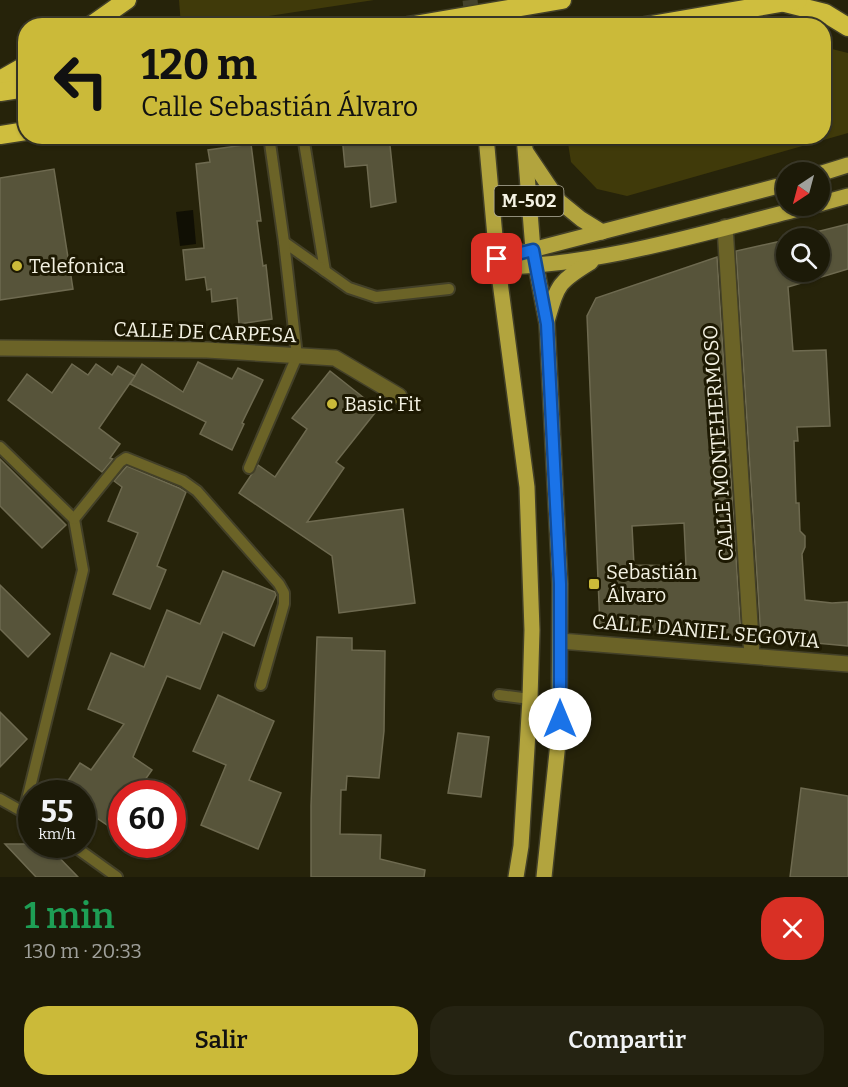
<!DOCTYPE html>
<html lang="es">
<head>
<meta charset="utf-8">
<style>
  :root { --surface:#1c1a08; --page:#252312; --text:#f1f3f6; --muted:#a0a19c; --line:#3a3829; --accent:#cbba39 }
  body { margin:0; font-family:Bitter,serif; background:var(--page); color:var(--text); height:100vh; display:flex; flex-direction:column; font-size:22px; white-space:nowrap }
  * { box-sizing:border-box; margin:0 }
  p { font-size:20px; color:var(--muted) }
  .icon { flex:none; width:33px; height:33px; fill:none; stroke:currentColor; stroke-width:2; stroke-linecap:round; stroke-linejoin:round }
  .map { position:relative; height:877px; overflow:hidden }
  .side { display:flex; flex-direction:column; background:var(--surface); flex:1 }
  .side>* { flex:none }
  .guide { position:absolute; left:18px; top:18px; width:813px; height:126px; border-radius:24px; box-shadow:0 2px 4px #0004,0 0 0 2px var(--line); background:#cbba39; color:#111; overflow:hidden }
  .needle { width:39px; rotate:216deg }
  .controls { position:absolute; left:776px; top:162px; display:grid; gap:12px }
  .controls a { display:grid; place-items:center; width:54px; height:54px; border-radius:50%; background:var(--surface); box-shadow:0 2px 4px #0004,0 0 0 2px var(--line); font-size:30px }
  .speed { position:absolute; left:18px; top:780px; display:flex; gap:12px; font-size:30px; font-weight:700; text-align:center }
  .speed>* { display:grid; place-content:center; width:78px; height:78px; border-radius:50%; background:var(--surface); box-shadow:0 2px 4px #0004,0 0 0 2px var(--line); line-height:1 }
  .speed small { font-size:15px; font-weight:400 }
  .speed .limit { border:9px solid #d22; background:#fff; color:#111 }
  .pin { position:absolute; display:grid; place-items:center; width:51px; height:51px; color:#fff; margin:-26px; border-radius:12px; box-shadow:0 3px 9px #0006 }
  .me { position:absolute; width:66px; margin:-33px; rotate:0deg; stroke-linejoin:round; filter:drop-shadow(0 0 4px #0008) }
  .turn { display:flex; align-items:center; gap:21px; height:126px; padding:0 24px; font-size:27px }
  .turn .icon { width:78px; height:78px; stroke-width:2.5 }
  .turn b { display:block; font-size:42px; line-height:51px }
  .round { display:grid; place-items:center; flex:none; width:63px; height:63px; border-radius:24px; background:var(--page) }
  .overview { display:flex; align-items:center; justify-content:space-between; height:102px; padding:0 24px }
  h1 { font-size:36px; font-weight:600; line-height:45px; color:#1e9e55 }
  .cta { display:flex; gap:12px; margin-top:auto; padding:12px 24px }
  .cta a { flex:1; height:69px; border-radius:24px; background:var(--accent); color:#111; font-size:24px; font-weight:600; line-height:69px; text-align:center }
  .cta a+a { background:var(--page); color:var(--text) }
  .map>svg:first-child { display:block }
</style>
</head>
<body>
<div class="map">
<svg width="848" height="877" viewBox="0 0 848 877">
  <rect width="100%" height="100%" fill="#26230a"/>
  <g fill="#403a0a">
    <polygon points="179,0 374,0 202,26 181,25"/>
    <polygon points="824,47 848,53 848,133 627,196 597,189 571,162 567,137 824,136"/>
  </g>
  <polygon fill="#100f04" points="193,210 196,244 180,246 176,212"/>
  <g fill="#57543a" stroke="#6e6a50" stroke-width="1.5" fill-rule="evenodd">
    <polygon points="342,136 389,136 396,202 371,207 367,165 345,167"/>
    <polygon points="251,144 261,221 257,221 260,244 263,266 266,265 272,319 239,324 237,298 212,302 211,289 207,290 205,277 186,280 183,250 204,248 196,164 210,162 208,150"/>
    <polygon points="54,169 73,289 0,300 0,178"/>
    <polygon points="848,224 848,269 788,287 793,351 826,350 830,426 797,427 798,441 794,441 796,503 799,503 800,531 805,536 805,547 802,554 805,600 832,603 848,602 848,646 761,638 736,251 786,240 786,272 819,272 819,238 792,238"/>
    <path d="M717,257L741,636L600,627L587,316L596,298ZM684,523L686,566L634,565L632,526Z"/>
    <polygon points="198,362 232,379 238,368 263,380 242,423 244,424 232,450 200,434 206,422 130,384 142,364 183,392"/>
    <polygon points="72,364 88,375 96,364 112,375 118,366 135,376 99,428 120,444 110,458 113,459 102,472 8,400 27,374 52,393"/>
    <polygon points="330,371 378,409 336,462 344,468 307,522 403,509 415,603 339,613 332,556 239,493 258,465 275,477 307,429 292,418"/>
    <polygon points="0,459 66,525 42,548 0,506"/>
    <polygon points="127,466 179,488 186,492 157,566 166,570 150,609 113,594 138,533 108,521 122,487 114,481"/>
    <polygon points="223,571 275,592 276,595 254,646 223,632 200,689 167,676 133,757 152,770 135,794 122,794 122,835 82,808 82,794 59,794 80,763 91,770 124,724 88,709 111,653 144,667 167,610 200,624"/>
    <polygon points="0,585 50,634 28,657 0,629"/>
    <polygon points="317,637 352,638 352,650 385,651 384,731 379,778 347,776 346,790 341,790 340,834 381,835 380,859 425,870 424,877 311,877 311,806"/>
    <polygon points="218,695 274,721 249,780 281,793 258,849 201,825 226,765 193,751"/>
    <polygon points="0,712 27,739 0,767"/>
    <polygon points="458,733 489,737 481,797 448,793"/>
    <polygon points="801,788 848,796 848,877 790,877"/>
    <polygon points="5,844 46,844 78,877 36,877"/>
  </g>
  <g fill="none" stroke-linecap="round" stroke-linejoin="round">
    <g stroke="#45422b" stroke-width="15" stroke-dasharray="15 8" stroke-linecap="butt">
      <polyline points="470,0 473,26"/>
      <polyline points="515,0 516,26"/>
    </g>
    <defs>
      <g id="lane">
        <polyline points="303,136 325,271"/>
        <polyline points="284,242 349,288 376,297 449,289"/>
        <polyline points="0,447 74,519 83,570 24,812"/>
        <polyline points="249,468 297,356 284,242 269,136"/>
        <polyline points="74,519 120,462 126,458 183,481 197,491 279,584 284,593 284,604 261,685"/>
        <polyline points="499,695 530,699"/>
        <polyline points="0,799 32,817"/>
        <polyline points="71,844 117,877"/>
      </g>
      <g id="street">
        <polyline points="725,227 752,656"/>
        <polyline points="0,348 207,350 335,358 399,396"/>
        <polyline points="560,641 848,664"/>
      </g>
      <g id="primary">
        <polyline points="486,136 497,259 527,487 532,630 530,699 521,846 516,877"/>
        <polyline points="524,136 533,250 547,324 560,584 559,733 544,877"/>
        <polyline points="526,152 559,201 581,219 602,232"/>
        <polyline points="819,174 848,165"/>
        <polyline points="819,204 848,196"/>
        <polyline points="497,259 786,184"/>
        <path d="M498,267C605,265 708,231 811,206"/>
        <path d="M547,321C558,284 558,282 591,262"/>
      </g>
      <g id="highway">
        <polyline points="785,3 825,13 848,27"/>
        <polyline points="90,26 127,0"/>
        <polyline points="408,26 562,0"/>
        <polyline points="645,26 798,0"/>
        <polyline points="0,80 26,65"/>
        <polyline points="0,92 26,88"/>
        <polyline points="0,135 26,131"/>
      </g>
    </defs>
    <use href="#lane" stroke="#434028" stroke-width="14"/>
    <use href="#street" stroke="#434028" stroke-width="18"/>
    <use href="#primary" stroke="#434028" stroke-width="18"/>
    <use href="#highway" stroke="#434028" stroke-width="21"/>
    <use href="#lane" stroke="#6b6327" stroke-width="10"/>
    <use href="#street" stroke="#6b6327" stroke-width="15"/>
    <use href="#primary" stroke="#b2a43e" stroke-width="15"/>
    <use href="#highway" stroke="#cfbe3e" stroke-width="18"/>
  </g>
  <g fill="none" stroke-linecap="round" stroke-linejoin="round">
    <defs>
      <polyline id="route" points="497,259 533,250 547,324 560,584 560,719"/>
    </defs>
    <use href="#route" stroke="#114b97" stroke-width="15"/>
    <use href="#route" stroke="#1a73e8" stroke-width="10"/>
  </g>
  <g fill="#cbba39" stroke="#1d1902" stroke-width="2">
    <circle cx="17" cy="266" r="6"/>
    <circle cx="332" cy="404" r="6"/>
    <rect x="588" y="578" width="12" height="12" rx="3"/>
  </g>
  <g text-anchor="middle" stroke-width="6" stroke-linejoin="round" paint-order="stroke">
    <rect fill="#1d1902" stroke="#b4b1a0" stroke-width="1.5" x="494.5" y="186" width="69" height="30" rx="4.5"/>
    <g font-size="18" font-weight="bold" fill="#f4f2e3">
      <text x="529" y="207">M-502</text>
    </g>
    <g font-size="20" fill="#f4f2e3" stroke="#1d1902" text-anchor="start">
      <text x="29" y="273">Telefonica</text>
      <text x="344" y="411">Basic Fit</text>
      <text x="606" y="579">Sebastián<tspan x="606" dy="23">Álvaro</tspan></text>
    </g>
    <g font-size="20" fill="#f4f2e3" stroke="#1d1902">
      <text transform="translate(205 332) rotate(2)" y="7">CALLE DE CARPESA</text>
      <text transform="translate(718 443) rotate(-94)" y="7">CALLE MONTEHERMOSO</text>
      <text transform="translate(706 631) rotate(5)" y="7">CALLE DANIEL SEGOVIA</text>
    </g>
  </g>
</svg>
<div class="controls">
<a><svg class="needle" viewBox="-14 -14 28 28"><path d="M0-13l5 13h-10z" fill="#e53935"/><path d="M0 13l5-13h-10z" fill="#a0a19c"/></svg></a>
<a><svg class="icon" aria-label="search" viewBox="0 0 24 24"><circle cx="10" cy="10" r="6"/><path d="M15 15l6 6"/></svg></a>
</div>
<div class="speed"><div>55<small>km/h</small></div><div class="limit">60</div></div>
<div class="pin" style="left:497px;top:259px;background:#d93025"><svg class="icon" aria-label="arrive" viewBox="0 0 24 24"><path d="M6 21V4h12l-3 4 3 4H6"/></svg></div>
<svg class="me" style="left:560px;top:719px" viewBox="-20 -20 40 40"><circle r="19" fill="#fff"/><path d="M0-13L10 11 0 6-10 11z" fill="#1a73e8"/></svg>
<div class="guide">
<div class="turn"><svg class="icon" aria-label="left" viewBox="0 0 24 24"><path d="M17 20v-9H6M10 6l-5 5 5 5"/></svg><div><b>120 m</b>Calle Sebastián Álvaro</div></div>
</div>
</div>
<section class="side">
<div class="overview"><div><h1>1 min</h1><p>130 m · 20:33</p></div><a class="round" style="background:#d93025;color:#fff"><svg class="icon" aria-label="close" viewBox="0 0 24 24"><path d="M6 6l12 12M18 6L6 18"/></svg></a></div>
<div class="cta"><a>Salir</a><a>Compartir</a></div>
</section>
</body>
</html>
